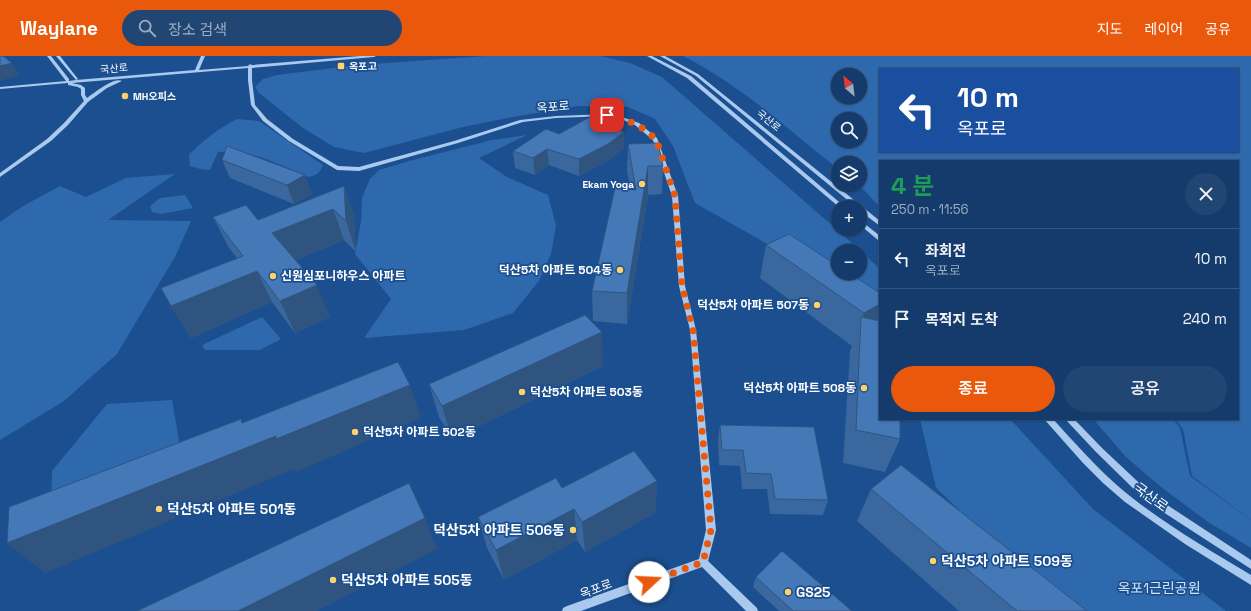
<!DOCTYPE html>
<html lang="ko">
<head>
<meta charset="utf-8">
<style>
  :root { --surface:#143b6b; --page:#214673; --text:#f1f3f6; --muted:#9dadc1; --line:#33557e; --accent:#ea580c }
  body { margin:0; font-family:"Space Grotesk","Noto Sans KR",sans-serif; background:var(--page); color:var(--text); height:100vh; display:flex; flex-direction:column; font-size:15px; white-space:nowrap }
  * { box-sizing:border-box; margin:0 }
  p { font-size:13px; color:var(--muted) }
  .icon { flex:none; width:22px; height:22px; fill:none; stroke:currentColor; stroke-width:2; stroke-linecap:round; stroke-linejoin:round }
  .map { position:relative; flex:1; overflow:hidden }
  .side { position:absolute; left:879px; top:104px; width:360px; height:260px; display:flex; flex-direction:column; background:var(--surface); border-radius:0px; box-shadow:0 1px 3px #0004,0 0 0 1px var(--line) }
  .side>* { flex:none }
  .guide { position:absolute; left:879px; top:12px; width:360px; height:84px; border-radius:0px; box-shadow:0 1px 3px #0004,0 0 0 1px var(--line); background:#1a4fa0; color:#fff; overflow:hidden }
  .needle { width:26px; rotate:332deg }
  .tools { position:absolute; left:831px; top:12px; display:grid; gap:8px }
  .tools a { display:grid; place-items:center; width:36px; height:36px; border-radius:50%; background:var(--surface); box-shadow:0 1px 3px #0004,0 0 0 1px var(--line); font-size:20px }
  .pin { position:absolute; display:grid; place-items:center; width:34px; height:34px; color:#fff; margin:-17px; border-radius:8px; box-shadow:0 2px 6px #0006 }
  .me { position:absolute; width:44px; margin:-22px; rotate:70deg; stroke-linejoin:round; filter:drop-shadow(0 0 3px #0008) }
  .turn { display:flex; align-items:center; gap:14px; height:84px; padding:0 12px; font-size:18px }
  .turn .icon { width:52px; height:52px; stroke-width:2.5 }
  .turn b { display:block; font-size:28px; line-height:34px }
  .round { display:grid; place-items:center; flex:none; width:42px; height:42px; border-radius:21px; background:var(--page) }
  .summary { display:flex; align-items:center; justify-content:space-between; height:68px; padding:0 12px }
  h1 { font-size:24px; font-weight:600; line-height:30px; color:#1e9e55 }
  .action { display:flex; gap:8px; margin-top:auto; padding:8px 12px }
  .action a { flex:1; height:46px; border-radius:24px; background:var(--accent); color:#fff; font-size:16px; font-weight:600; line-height:46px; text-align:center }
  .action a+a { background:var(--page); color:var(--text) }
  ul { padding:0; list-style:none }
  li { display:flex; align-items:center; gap:12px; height:60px; padding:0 12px; border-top:1px solid var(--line) }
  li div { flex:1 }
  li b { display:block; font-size:15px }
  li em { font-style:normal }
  header { display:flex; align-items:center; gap:24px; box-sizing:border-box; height:56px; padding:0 20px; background:var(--accent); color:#fff }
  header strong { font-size:19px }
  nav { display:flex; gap:22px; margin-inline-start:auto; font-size:14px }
  .search { width:280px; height:36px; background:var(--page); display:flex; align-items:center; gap:10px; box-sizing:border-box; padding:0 14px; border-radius:22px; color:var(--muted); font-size:15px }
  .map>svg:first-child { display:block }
</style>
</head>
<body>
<header>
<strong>Waylane</strong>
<div class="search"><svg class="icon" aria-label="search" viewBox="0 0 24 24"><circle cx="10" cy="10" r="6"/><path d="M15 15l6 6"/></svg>장소 검색</div>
<nav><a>지도</a><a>레이어</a><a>공유</a></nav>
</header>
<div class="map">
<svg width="1251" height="555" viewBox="0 0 1251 555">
  <rect width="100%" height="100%" fill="#1b4f8f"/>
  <g fill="#2e69ad" fill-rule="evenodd">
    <path d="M486,0H600L630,7L662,21L843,179L880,213V264L808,211L695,147L673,90L655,63L628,51L578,50L513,61L463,71L364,97L334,91L303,72L259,37L255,31L263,23L277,19L358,9ZM838,195H860V217H838Z"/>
    <path d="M683,0H1251V464L1192,420L1183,373L1175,363H1238V105H880V151L859,129L860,107H838V113C789,74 739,28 683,0ZM880,13H1238V95H880ZM838,19H860V41H838ZM838,63H860V85H838Z"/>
    <path d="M237,63L259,65L323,109C320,117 316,120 308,121C280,109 249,92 218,96L210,114L200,113L190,110L189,99C203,84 218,73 237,63Z"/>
    <polygon points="527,79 479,102 507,121 548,139 556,170 551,198 539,225 513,257 464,274 364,282 391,243 355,198 361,165 362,142 370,123 379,114 409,105 492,84"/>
    <polygon points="175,118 108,164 191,165 175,201 117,298 64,345 0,384 0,166 23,150 60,130 86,141 126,122"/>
    <polygon points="185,139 193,152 161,158 152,156 150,150 160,142"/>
    <polygon points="262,261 281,283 260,294 205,294 202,289"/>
    <polygon points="172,344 183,408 51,458 52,415 107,348"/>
    <polygon points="920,363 1010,363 1093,453 1226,555 1073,555 1008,501 936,432"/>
    <polygon points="1093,363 1173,363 1180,372 1190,420 1251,464 1251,492 1208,466 1161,431 1126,401"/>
  </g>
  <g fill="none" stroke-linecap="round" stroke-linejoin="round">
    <g fill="#a9c9ee" fill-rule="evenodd">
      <path d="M47,0H51L69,23V25L76,24L56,0H60L78,23L76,24L195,14L201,0H205L199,14L248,10L250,8L252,9L360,0H376L374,1L252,12V24L255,49L267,63L293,83L338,110L359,111L454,85L520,64L556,60L607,58L622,61L639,67L657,82L678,140L685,230L696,274L716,474L708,505L757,552L758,555H746L702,511L581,555H562L563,552L567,550L699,503L706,474L690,274L679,230L672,140L653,84L635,69L621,63L607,60L556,62L523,66L458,87L359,115L337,114L289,85L263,65L251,49L248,24V12L72,27L81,29L85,32V39L87,42C95,37 113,21 122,25L107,32L88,46L68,69L51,85L0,121V117L47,83L64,67L84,45L81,39V33L78,31L68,29V27L0,33V31L66,25Z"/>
      <polygon points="647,0 652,0 691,20 845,151 839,151 687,22"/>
      <polygon points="660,0 665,0 698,18 880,165 880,170 860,155 860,151 856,151 696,20"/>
      <polygon points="860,164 880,180 880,185 878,184 860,169"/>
      <path d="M1044,363H1053C1074,386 1095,410 1119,431C1159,465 1206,492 1251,519V529L1185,488L1125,446L1103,427L1083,407Z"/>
      <polygon points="1065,363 1074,363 1102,392 1152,439 1251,504 1251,513 1146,445 1096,396"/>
    </g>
  </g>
  <g fill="#3a679d">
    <polygon points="624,76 624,92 609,104 579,120 549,109 535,119 515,112 513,95 559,78"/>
    <polygon points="628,88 663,110 662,138 648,139 627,268 593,265 592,235 631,133 627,116"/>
    <polygon points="222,104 312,138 294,148 230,122"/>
    <polygon points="344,130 354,160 356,196 344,184 296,204 330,261 295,277 272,246 191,282 171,250 237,202 229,192 213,161 258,164"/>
    <polygon points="766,189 880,237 880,363 900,383 885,416 843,407 850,295 852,290 760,222"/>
    <polygon points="603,310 452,383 439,361 429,328"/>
    <polygon points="720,369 828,444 823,459 770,458 767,433 742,433 740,410 719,409 718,384"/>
    <polygon points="657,425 655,457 585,496 577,484 504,524 487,492 478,461 562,432"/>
    <polygon points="871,433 1087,555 959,555 857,465"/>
    <polygon points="756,521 852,555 779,555 753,531"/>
  </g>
  <g fill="#305480">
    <polygon points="12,7 20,19 0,25 0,10"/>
    <polygon points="624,76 624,92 609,104 579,120 579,103"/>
    <polygon points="547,93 549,109 535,119 533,102"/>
    <polygon points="648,110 648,139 627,268 627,237"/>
    <polygon points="305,119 312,138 294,148 287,129"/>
    <polygon points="344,130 354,160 356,196 346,165"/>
    <polygon points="333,153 344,184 286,208 272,177"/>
    <polygon points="257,215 272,246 191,282 171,250"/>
    <polygon points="317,229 330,261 295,277 280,245"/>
    <polygon points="880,248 880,267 861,266 864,257"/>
    <polygon points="602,276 603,310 452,383 442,350"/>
    <polygon points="410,329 421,362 296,416 294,413 45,517 7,487 242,367 241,363 256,388"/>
    <polygon points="657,425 655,457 585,496 582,466"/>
    <polygon points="574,453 577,484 504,524 496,494"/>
    <polygon points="425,462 437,493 317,555 238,555"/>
  </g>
  <g fill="#4478b7" stroke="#305480">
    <polygon points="0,0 3,0 12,7 0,10"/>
    <polygon points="590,61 624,76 608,88 579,103 547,93 533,102 513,95 546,73 559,78"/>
    <polygon points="658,87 663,110 648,110 627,237 592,235 615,132 636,134 628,88"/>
    <polygon points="227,90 305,119 287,129 222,104"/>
    <polygon points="344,130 346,165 333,153 272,177 317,229 280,245 257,215 171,250 161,232 243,200 213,161 246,149 258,164"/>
    <polygon points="789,178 838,210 838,217 849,217 880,237 880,248 864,257 766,189"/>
    <polygon points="585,259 602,276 442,350 429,328"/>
    <polygon points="861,261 880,265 880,363 900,363 900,383 856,374"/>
    <polygon points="398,306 410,329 276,383 276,380 7,487 9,451 241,363 242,367"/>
    <polygon points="720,369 814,371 828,444 775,443 771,418 746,417 743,394 722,394"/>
    <polygon points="634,395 657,425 582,466 574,453 496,494 478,461 556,422 562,432"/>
    <polygon points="901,409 1087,555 1017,555 871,433"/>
    <polygon points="409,427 425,462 238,555 137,555"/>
    <polygon points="782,495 852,555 793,555 756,521"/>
  </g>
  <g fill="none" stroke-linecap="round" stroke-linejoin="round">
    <polyline stroke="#ea580c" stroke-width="7" stroke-dasharray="0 12.6" points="607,59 637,68 656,83 675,140 682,230 693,274 711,474 703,506 649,526"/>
  </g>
  <g fill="#ffd166" stroke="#1b4f8f" stroke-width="1.5">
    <rect x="337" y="6" width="8" height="8" rx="2"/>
    <circle cx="125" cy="40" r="4"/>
    <circle cx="642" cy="128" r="4"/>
    <circle cx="620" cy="214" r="4"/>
    <circle cx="273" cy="220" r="4"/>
    <circle cx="817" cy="249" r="4"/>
    <circle cx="864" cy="332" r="4"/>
    <circle cx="522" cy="336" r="4"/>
    <circle cx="355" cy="376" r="4"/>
    <circle cx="159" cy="453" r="4"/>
    <circle cx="573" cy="474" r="4"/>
    <circle cx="933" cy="505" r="4"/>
    <circle cx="333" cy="524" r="4"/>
    <circle cx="788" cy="536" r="4"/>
  </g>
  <g text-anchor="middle" stroke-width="3.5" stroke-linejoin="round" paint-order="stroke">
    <g font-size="10" font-weight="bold" fill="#fff" stroke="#1b4f8f" text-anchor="start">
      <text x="349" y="14">옥포고</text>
      <text x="133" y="44">MH오피스</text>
      <text x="634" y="132" text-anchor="end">Ekam Yoga</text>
    </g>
    <g font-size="10" fill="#fff" stroke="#1b4f8f">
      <text transform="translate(114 12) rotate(-5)" y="4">국산로</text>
      <text transform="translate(769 64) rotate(39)" y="4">국산로</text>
    </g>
    <g font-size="12" fill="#fff" stroke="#1b4f8f">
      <text transform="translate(553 51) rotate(-4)" y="4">옥포로</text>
      <text transform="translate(596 533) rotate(-20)" y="4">옥포로</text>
    </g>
    <g font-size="12" font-weight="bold" fill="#fff" stroke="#1b4f8f" text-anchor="end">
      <text x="612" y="218">덕산5차 아파트 504동</text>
      <text x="281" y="224" text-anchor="start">신원심포니하우스 아파트</text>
      <text x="809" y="253">덕산5차 아파트 507동</text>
      <text x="856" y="336">덕산5차 아파트 508동</text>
      <text x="530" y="340" text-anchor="start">덕산5차 아파트 503동</text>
      <text x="363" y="380" text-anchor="start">덕산5차 아파트 502동</text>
    </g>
    <g font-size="14" fill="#fff" stroke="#1b4f8f">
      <text transform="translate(1151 441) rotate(36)" y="5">국산로</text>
    </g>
    <g font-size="14" font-weight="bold" fill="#fff" stroke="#1b4f8f" text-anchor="start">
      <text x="167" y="458">덕산5차 아파트 501동</text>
      <text x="565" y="479" text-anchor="end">덕산5차 아파트 506동</text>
      <text x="941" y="510">덕산5차 아파트 509동</text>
      <text x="341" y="529">덕산5차 아파트 505동</text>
      <text x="796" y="541">GS25</text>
    </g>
    <g font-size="14" fill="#cfe3fa" stroke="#1b4f8f">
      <text x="1159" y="537">옥포1근린공원</text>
    </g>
  </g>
</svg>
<div class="tools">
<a><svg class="needle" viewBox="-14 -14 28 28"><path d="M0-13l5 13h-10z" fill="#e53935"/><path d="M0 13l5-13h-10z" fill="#9dadc1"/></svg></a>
<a><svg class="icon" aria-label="search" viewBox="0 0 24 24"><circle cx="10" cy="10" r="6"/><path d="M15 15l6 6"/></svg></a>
<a><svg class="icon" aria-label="layers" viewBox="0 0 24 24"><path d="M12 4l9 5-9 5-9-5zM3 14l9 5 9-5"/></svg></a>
<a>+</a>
<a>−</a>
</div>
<div class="pin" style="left:607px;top:59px;background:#d93025"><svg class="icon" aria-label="arrive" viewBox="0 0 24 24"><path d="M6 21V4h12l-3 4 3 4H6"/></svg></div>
<svg class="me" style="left:649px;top:526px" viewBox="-20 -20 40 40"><circle r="19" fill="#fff"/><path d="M0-13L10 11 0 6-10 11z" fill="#ea580c"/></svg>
<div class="guide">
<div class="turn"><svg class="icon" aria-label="left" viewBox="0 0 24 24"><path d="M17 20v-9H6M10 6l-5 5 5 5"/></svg><div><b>10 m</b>옥포로</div></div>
</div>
<section class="side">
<div class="summary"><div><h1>4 분</h1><p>250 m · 11:56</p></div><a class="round"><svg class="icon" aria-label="close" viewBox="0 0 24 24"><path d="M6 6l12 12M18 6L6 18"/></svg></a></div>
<ul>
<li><svg class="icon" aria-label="left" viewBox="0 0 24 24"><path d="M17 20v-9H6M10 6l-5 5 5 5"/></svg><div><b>좌회전</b><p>옥포로</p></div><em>10 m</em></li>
<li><svg class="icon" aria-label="arrive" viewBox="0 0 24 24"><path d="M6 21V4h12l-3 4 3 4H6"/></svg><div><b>목적지 도착</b></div><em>240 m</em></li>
</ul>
<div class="action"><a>종료</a><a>공유</a></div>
</section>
</div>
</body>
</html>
